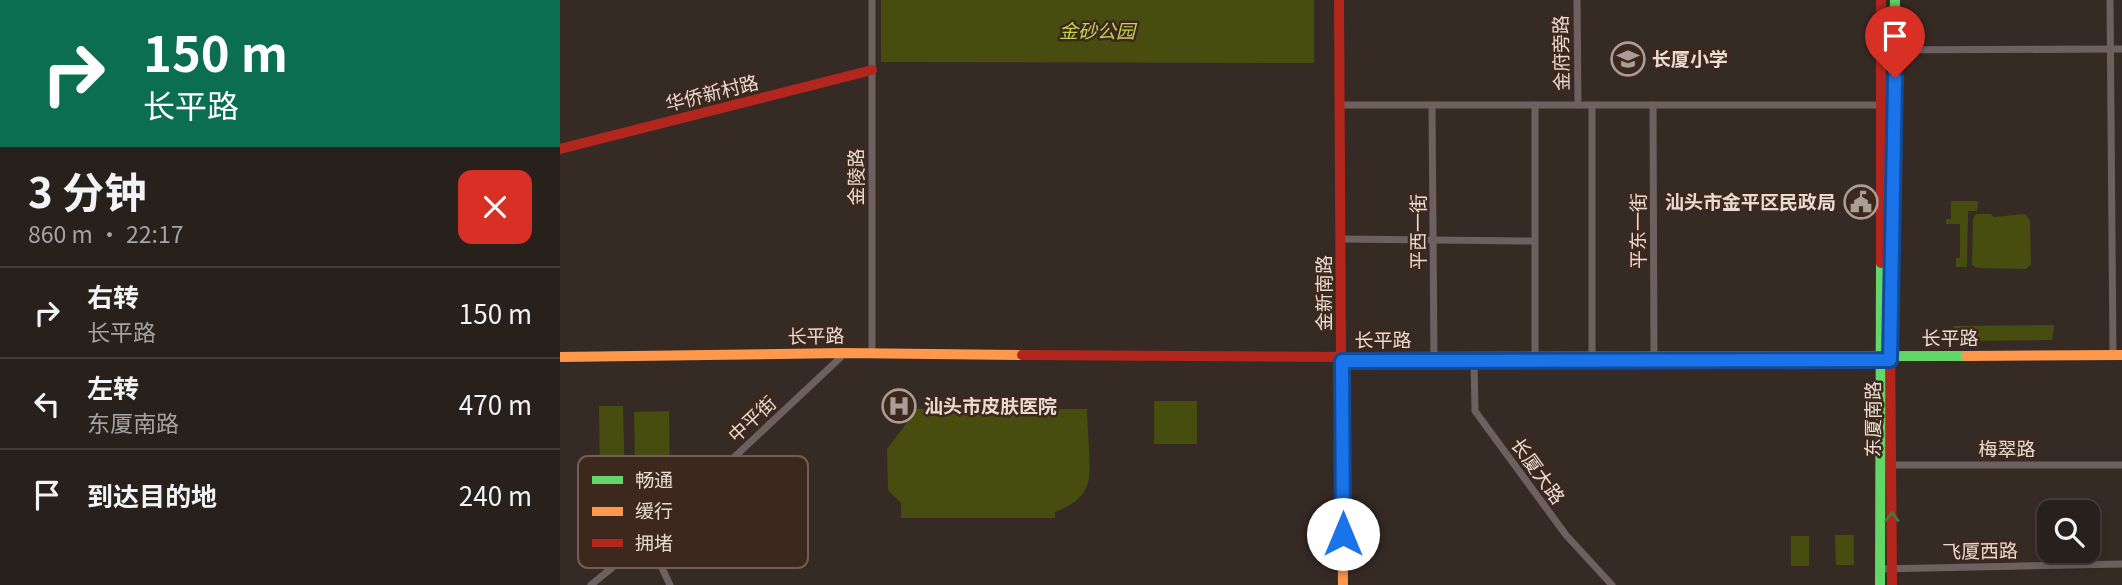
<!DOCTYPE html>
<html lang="zh">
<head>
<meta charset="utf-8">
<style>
  :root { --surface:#28201b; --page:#302824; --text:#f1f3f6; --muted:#a5a3a3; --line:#443e3a }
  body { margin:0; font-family:Georgia,"Noto Sans SC",serif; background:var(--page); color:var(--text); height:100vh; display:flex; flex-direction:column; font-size:26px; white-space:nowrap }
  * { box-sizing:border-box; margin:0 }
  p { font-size:23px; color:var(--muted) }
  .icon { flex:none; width:38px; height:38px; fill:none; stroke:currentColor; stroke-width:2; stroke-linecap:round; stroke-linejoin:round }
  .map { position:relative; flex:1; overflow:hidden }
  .side { display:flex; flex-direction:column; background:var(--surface); width:560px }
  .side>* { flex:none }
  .banner { background:#0b6e4f; color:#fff; overflow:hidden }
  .fabs { position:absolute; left:1477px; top:500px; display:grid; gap:14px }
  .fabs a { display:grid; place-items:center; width:63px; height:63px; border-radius:14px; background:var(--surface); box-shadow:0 4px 10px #0003,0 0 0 2px var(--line); font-size:35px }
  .pin { position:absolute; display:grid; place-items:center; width:60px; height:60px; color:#fff; margin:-72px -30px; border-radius:50% 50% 50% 0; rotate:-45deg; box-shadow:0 0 7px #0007 }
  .pin .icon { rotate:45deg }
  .me { position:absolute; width:77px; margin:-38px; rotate:0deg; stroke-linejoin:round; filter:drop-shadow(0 0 5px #0008) }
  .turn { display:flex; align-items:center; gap:24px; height:147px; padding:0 28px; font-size:32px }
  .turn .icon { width:91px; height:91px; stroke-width:2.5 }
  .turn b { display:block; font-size:49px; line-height:60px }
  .round { display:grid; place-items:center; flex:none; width:74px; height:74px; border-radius:14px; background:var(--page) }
  .overview { display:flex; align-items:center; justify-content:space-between; height:119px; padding:0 28px }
  h1 { font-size:42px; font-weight:700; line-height:52px }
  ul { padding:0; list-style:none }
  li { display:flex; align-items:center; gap:21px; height:91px; padding:0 28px; border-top:2px solid var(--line) }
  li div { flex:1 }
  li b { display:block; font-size:26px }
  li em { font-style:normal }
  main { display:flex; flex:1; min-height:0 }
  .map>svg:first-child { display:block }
</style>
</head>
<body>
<main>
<section class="side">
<div class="banner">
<div class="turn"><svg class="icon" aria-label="right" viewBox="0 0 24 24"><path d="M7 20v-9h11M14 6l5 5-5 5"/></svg><div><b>150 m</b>长平路</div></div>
</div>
<div class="overview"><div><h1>3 分钟</h1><p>860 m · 22:17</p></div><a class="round" style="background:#d93025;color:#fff"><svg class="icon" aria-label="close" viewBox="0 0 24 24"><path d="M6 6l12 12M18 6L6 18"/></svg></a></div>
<ul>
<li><svg class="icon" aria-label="right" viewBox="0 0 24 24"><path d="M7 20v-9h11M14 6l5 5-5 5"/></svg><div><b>右转</b><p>长平路</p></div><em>150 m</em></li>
<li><svg class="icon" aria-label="left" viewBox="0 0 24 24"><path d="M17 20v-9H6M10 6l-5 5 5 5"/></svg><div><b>左转</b><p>东厦南路</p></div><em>470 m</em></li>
<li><svg class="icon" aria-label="arrive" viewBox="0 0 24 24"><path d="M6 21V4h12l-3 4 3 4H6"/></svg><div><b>到达目的地</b></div><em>240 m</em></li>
</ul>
</section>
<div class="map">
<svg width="1562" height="585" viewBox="0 0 1562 585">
  <rect width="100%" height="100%" fill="#362a24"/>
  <g fill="#474d0f">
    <polygon points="321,0 754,0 754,63 321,62"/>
    <polygon points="1391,201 1418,201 1417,211 1408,211 1407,267 1396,267 1396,258 1400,258 1400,224 1386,224 1386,219 1391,219"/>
    <polygon points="1416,214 1431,214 1434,217 1465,214 1470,220 1471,264 1466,269 1418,268 1412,265 1413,219"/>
    <polygon points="1494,325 1492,340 1399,341 1394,336 1394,326"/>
    <rect x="594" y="401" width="43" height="43"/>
    <polygon points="39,406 63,406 65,481 40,481"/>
    <path d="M349,409H527C527,426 532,469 528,483C524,498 509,507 495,512V518H341V503L328,490L327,449L349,420Z"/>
    <polygon points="109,411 110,474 75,475 74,412"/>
    <polygon points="1275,535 1294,535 1294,565 1276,565"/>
    <rect x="1231" y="536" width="18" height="30"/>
  </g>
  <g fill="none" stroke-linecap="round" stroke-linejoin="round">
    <g stroke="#6f6060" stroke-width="7">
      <polyline points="312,0 312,353"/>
      <polyline points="1017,0 1018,105"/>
      <polyline points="1550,0 1553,355"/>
      <polyline points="1322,50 1562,49"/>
      <polyline points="780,105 1335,105"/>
      <polyline points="872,105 874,358"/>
      <polyline points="975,105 975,357"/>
      <polyline points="1032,105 1032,357"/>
      <polyline points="1093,105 1094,357"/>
      <polyline points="781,239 974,241"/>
      <polyline points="914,361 915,411 1006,535 1052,585"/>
      <polyline points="1331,465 1562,465"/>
      <polyline points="88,538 110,585"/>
      <polyline points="1320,569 1562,564"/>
      <polyline points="31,585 88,538 280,358"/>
    </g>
    <g stroke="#63d668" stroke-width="10">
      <polyline points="1330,336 1335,0"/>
      <polyline points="792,357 1406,356"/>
      <polyline points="1320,585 1321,263"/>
    </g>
    <g stroke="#ff974d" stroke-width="10">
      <polyline points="1406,356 1562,355"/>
      <polyline points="0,357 284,353 462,355"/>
      <polyline points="781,360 783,585"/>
    </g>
    <g stroke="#b3261e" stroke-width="10">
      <polyline points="779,0 781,360"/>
      <polyline points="0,149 312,70"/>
      <polyline points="1321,263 1321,0"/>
      <polyline points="1330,336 1332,585"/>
      <polyline points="462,355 792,357"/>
    </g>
  </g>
  <defs><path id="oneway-chevron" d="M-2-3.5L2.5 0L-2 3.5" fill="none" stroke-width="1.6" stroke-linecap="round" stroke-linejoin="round" transform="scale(1.75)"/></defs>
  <use stroke="#4e763f" href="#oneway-chevron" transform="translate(1332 517) rotate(-90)"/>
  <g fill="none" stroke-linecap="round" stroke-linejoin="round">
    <defs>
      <polyline id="route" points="783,534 782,361 1330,360 1335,78"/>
    </defs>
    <use href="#route" stroke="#114b97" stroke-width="18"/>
    <use href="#route" stroke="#1a73e8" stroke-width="12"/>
  </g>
  <defs>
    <symbol id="school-ring" viewBox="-11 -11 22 22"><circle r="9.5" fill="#3d281d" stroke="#aa9d96" stroke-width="1.5"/><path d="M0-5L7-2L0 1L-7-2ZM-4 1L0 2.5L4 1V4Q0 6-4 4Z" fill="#aa9d96"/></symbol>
    <symbol id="civic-ring" viewBox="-11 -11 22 22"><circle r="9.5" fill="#3d281d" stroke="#aa9d96" stroke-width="1.5"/><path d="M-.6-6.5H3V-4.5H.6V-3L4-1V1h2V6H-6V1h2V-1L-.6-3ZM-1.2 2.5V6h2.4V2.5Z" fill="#aa9d96"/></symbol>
    <symbol id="hospital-ring" viewBox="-11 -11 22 22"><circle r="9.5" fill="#3d281d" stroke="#aa9d96" stroke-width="1.5"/><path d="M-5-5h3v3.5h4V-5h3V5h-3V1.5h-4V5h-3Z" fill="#aa9d96"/></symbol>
  </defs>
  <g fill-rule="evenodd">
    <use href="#school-ring" x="1049" y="40" width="38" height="38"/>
    <use href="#civic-ring" x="1282" y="183" width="38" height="38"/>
    <use href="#hospital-ring" x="320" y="387" width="38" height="38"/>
  </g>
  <g text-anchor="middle" stroke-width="5" stroke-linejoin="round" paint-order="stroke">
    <g font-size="19" font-style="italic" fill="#c3d651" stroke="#3d281d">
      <text x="537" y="38">金砂公园</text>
    </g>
    <g font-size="19" fill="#e9dbd3" stroke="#3d281d">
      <text transform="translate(1001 53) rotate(-91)" y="7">金府旁路</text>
      <text transform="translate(152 93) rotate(-14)" y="7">华侨新村路</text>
      <text transform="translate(296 177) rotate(-90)" y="7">金陵路</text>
      <text transform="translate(1078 231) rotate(-90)" y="7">平东一街</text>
      <text transform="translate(858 232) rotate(-90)" y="7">平西一街</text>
      <text transform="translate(764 293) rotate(-90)" y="7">金新南路</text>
      <text transform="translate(256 336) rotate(-1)" y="7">长平路</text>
      <text x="1390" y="345">长平路</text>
      <text x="823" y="347">长平路</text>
      <text transform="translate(192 419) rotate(-43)" y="7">中平街</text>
      <text transform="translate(1313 419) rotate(-90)" y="7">东厦南路</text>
      <text x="1447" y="456">梅翠路</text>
      <text transform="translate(978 471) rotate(54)" y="7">长厦大路</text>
      <text transform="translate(1420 551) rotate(-1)" y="7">飞厦西路</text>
    </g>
    <g font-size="19" font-weight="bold" fill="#e9dbd3" stroke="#3d281d" text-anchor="start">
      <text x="1092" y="66">长厦小学</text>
      <text x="1276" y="209" text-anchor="end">汕头市金平区民政局</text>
      <text x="364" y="413">汕头市皮肤医院</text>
    </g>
  </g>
  <rect x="18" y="456" width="230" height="112" rx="10" fill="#3d281d" stroke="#715e54" stroke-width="2"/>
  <rect x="32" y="476" width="31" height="8" fill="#63d668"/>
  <rect x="32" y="507" width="31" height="9" fill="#ff974d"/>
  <rect x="32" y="539" width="31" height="8" fill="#b3261e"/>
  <g font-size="19" fill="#e9dbd3">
    <text x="75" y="487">畅通</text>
    <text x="75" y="518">缓行</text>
    <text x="75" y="550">拥堵</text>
  </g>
</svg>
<div class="fabs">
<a><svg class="icon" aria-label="search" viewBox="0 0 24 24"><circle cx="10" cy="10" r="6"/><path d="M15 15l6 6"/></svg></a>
</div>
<div class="pin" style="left:1335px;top:78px;background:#d93025"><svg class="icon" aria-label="arrive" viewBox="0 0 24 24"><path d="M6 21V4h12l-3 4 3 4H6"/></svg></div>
<svg class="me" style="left:783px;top:534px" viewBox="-20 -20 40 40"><circle r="19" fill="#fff"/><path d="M0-13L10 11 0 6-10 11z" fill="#1a73e8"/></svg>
</div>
</main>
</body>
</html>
